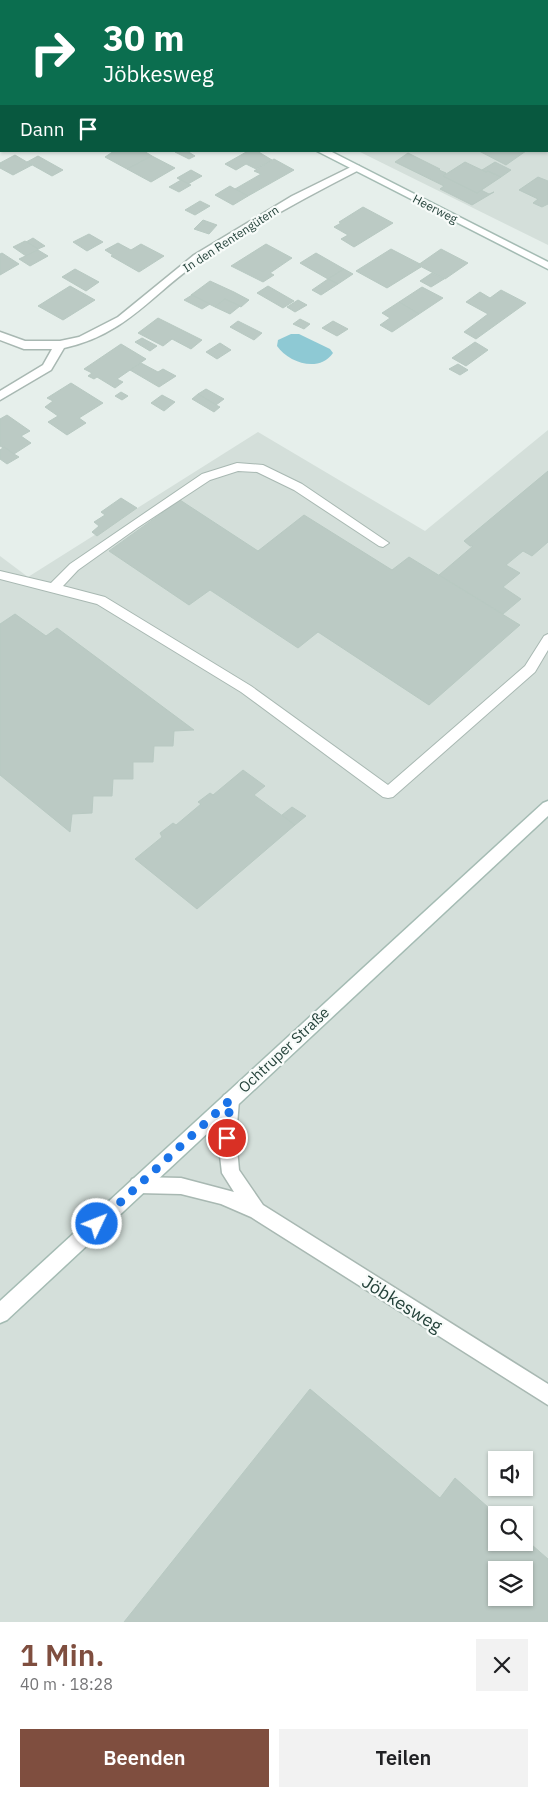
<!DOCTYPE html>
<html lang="de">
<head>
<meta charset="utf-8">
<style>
  :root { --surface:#fff; --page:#f2f2f2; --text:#202124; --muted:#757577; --accent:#7f4e3f }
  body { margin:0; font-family:"IBM Plex Sans",sans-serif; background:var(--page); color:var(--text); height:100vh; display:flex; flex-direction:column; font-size:19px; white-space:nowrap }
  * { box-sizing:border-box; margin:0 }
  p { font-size:16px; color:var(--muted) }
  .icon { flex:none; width:28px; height:28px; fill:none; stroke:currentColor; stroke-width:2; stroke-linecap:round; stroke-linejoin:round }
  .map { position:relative; height:1622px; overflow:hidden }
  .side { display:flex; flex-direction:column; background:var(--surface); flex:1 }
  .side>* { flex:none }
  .guide { position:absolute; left:0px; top:0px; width:549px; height:152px; box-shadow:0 1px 4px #0004; background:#0b6e4f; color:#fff; overflow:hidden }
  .fabs { position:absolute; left:488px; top:1451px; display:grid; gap:10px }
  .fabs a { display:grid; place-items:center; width:45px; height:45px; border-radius:0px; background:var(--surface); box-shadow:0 1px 4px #0004; font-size:25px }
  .pin { position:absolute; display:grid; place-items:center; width:42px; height:42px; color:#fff; margin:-21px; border:2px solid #fff; border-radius:50%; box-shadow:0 1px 5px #0007 }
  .me { position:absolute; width:55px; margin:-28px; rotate:47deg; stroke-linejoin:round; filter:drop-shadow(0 0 4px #0008) }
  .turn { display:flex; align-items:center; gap:18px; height:105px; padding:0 20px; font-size:22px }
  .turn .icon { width:65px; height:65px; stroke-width:2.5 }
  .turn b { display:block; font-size:35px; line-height:42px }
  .then { display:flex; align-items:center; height:48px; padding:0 20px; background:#0003; gap:10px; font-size:19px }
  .round { display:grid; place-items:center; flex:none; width:52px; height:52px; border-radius:0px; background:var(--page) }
  .headline { display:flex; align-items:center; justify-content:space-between; height:85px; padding:0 20px }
  h1 { font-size:30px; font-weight:600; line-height:38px; color:var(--accent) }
  .cta { display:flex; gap:10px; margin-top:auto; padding:10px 20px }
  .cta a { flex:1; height:58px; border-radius:0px; background:var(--accent); color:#fff; font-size:20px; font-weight:600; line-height:58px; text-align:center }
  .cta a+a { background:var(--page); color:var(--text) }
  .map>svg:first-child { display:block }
</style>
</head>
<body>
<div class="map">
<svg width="548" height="1622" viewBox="0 0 548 1622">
  <rect width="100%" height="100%" fill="#e6efeb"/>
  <g fill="#d4dfda" fill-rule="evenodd">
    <polygon points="96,0 548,0 548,245 358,151 548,151 548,1"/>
    <path d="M548,430V1622H0V556L28,577L258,432L425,531ZM496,1460H524V1488H496ZM496,1515H524V1542H496ZM496,1570H524V1598H496Z"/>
  </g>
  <path fill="#8ec9d4" d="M291,334H299L330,349L333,353C319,373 289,363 277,346L278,340Z"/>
  <g fill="#bbcac4" stroke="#b8c9c2" fill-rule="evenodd">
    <polygon points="121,0 227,0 225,1"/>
    <polygon points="114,151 144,151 152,156 127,169 105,157"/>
    <polygon points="187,151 195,156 189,159 175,152"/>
    <polygon points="248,151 257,151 272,160 256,169 246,164 236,170 225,164"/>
    <polygon points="479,151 526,151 506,165"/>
    <polygon points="408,153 440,169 439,170 446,173 443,176 477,193 481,190 489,194 494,192 472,205 440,189 444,186 395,162"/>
    <polygon points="15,155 32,165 13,175 0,168 0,163"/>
    <polygon points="38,156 63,170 52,176 27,162"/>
    <polygon points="152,156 175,168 151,182 127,169"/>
    <polygon points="274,159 294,170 248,196 235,189 261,174 254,171"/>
    <polygon points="465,162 486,172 488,171 501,177 477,193 443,176"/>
    <polygon points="495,162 511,170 501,177 488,171 486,172 482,170"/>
    <polygon points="191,170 202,176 188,184 177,178"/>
    <polygon points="538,177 548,181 548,204 542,207 533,203 538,199 519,190"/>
    <polygon points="181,180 191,185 179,192 169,187"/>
    <polygon points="230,186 235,189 248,196 233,205 215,195"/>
    <polygon points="200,201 210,206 195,215 185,210"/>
    <polygon points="363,207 393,223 354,247 341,239 348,235 334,227 341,223 339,222"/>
    <polygon points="203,220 217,225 209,234 194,229"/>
    <polygon points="89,234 103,242 87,251 73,242"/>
    <polygon points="33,238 45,246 38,249 26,242"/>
    <polygon points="25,241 38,249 38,250 26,256 13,247"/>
    <polygon points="118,243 131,250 141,244 164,256 139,272 111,256 113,255 105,250"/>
    <polygon points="266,244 292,258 270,273 274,275 263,282 231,266"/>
    <polygon points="391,249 420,264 418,265 421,267 387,288 356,271"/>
    <polygon points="441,249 468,263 445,279 418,265"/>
    <polygon points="38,250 48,256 30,266 19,259"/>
    <polygon points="2,253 19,264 0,275 0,254"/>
    <polygon points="316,253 344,269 328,279 300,263"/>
    <polygon points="75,269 99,282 86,291 62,277"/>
    <polygon points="344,269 353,274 338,284 328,279"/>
    <polygon points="432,273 444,279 431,287 420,281"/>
    <polygon points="328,279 338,284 321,295 312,290"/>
    <polygon points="210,281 234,292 249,300 241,307 225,299 215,307 191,295"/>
    <polygon points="70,286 95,300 63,320 38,306"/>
    <polygon points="268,286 294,301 283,308 257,293"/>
    <polygon points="422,287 443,298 419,314 399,302"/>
    <polygon points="501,290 526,303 476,339 464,332 488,314 466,302 480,292 490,298"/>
    <polygon points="192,295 210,304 202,309 184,300"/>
    <polygon points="225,299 240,306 230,314 215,307"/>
    <polygon points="298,300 307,305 295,312 287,307"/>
    <polygon points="399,302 419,314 392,332 380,325 390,318 382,313"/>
    <polygon points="158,318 202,340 191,349 172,339 163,346 138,333"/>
    <polygon points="300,319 310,324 304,329 293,324"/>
    <polygon points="238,321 262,333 254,340 230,327"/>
    <polygon points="333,321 348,329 337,336 322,328"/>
    <polygon points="142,338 157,346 150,351 135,342"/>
    <polygon points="475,342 488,350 466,366 452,358"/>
    <polygon points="220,343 231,350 217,359 206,352"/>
    <polygon points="121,344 146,359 117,379 123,382 115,388 97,377 94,379 88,376 92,373 84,369"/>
    <polygon points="141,363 158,372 163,369 176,376 159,387 130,370"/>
    <polygon points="458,364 468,370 460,375 449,369"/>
    <polygon points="71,383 103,403 79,418 86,423 67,435 48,422 58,416 45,407 53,401 47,398"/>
    <polygon points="206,389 224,399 216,405 198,394"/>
    <polygon points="121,392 128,396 122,400 115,396"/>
    <polygon points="198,394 216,405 220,407 214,412 192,399"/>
    <polygon points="162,395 175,402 164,411 151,403"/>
    <polygon points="7,415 30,431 21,436 31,443 14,454 0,446 0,419"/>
    <polygon points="4,447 14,454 19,457 7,464 0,459 0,450"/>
    <polygon points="548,471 548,542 532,556 523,551 506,565 520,573 503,587 521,599 503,614 439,575 473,546 470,546 464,541"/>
    <polygon points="121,498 137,508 97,536 92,532 99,526 94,522 105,515 101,512"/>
    <polygon points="180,500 258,551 304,515 392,570 409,557 520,625 429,705 318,632 298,648 210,590 189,605 109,551"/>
    <polygon points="15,614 46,636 57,628 194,730 174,731 173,746 154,746 153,762 133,762 133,779 113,779 112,796 93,796 92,813 72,814 70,832 0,775 0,624"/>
    <polygon points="243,770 265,786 254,795 295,825 197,909 135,859 162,837 160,833 173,823 176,825 201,804 198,802 210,793 213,795"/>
    <polygon points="292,807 306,816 295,825 282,815"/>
    <path d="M310,1389L440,1498L455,1478L497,1515L496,1542H524V1538L548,1559V1622H124ZM496,1570H524V1598H496Z"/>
  </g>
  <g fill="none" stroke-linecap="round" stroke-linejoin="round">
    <defs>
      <polygon id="lane" points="237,463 263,465 302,484 389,543 383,547 379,546 294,490 257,472 238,471 210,480 137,528 78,570 63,586 105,597 251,686 388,785 525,666 544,636 548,634 548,650 535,672 393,797 388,798 383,797 241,692 97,604 0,579 0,571 51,583 70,564 202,474"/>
      <g id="street">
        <rect x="0" y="72" width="1" height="6"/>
        <path d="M355,165L359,166L360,168L359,170C306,197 253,226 203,259C153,292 128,334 64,348L51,370L0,400V391L43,365L52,349H24L0,340V332L25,341H60L79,337L118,317L194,255L292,196Z"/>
        <polygon points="230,1092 236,1095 239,1100 236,1138 239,1170 263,1205 548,1384 548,1405 251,1217 221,1204 181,1194 138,1193 132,1191 129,1185 132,1179 138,1177 181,1178 234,1192 222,1173 218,1138 221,1100 224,1095"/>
      </g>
      <g id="secondary">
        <polygon points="20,0 32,0 33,1 21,1"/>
        <polygon points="317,151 330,151 548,262 548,269"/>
        <polygon points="548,801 548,816 7,1320 0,1323 0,1301 543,803"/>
      </g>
    </defs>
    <use href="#lane" stroke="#a8b8b2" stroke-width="2"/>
    <use href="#street" stroke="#a8b8b2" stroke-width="3"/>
    <use href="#secondary" stroke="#a4bbb3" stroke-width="3"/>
    <use href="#lane" fill="#fff" fill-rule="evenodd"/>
    <use href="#street" fill="#fff" fill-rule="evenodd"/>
    <use href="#secondary" fill="#fff" fill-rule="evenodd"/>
  </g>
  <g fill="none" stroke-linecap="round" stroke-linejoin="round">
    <polyline stroke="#1a73e8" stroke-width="9" stroke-dasharray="0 16.2" points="97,1224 230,1100 227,1138"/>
  </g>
  <g text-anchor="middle" stroke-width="4.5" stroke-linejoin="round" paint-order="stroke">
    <g font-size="12" fill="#24423a" stroke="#f7fbf9">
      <text transform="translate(435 209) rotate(27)" y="4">Heerweg</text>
      <text transform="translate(231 239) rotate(-33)" y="4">In den Rentengütern</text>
    </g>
    <g font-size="15" fill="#24423a" stroke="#f7fbf9">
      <text transform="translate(284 1050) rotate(-43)" y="5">Ochtruper Straße</text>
    </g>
    <g font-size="18" fill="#24423a" stroke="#f7fbf9">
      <text transform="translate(402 1304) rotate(32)" y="6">Jöbkesweg</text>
    </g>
  </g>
</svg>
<div class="fabs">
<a><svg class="icon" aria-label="sound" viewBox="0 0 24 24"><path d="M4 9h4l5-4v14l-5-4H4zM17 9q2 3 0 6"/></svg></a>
<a><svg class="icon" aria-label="search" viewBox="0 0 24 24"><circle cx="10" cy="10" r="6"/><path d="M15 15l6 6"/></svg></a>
<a><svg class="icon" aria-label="layers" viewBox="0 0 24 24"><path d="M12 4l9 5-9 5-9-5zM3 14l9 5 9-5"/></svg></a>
</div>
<div class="pin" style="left:227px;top:1138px;background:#d93025"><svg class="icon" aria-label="arrive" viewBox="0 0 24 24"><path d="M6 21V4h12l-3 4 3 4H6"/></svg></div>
<svg class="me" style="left:97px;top:1224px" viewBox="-20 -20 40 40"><circle r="17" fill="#1a73e8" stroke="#fff" stroke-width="3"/><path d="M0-11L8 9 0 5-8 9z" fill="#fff"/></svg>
<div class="guide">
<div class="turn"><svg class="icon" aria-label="right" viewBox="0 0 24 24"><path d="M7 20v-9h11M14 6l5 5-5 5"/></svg><div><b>30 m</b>Jöbkesweg</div></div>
<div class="then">Dann<svg class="icon" aria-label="arrive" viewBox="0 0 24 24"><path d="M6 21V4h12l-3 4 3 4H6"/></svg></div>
</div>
</div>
<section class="side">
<div class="headline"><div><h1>1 Min.</h1><p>40 m · 18:28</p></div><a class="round"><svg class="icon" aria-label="close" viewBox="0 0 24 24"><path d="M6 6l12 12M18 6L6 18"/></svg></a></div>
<div class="cta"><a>Beenden</a><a>Teilen</a></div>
</section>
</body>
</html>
